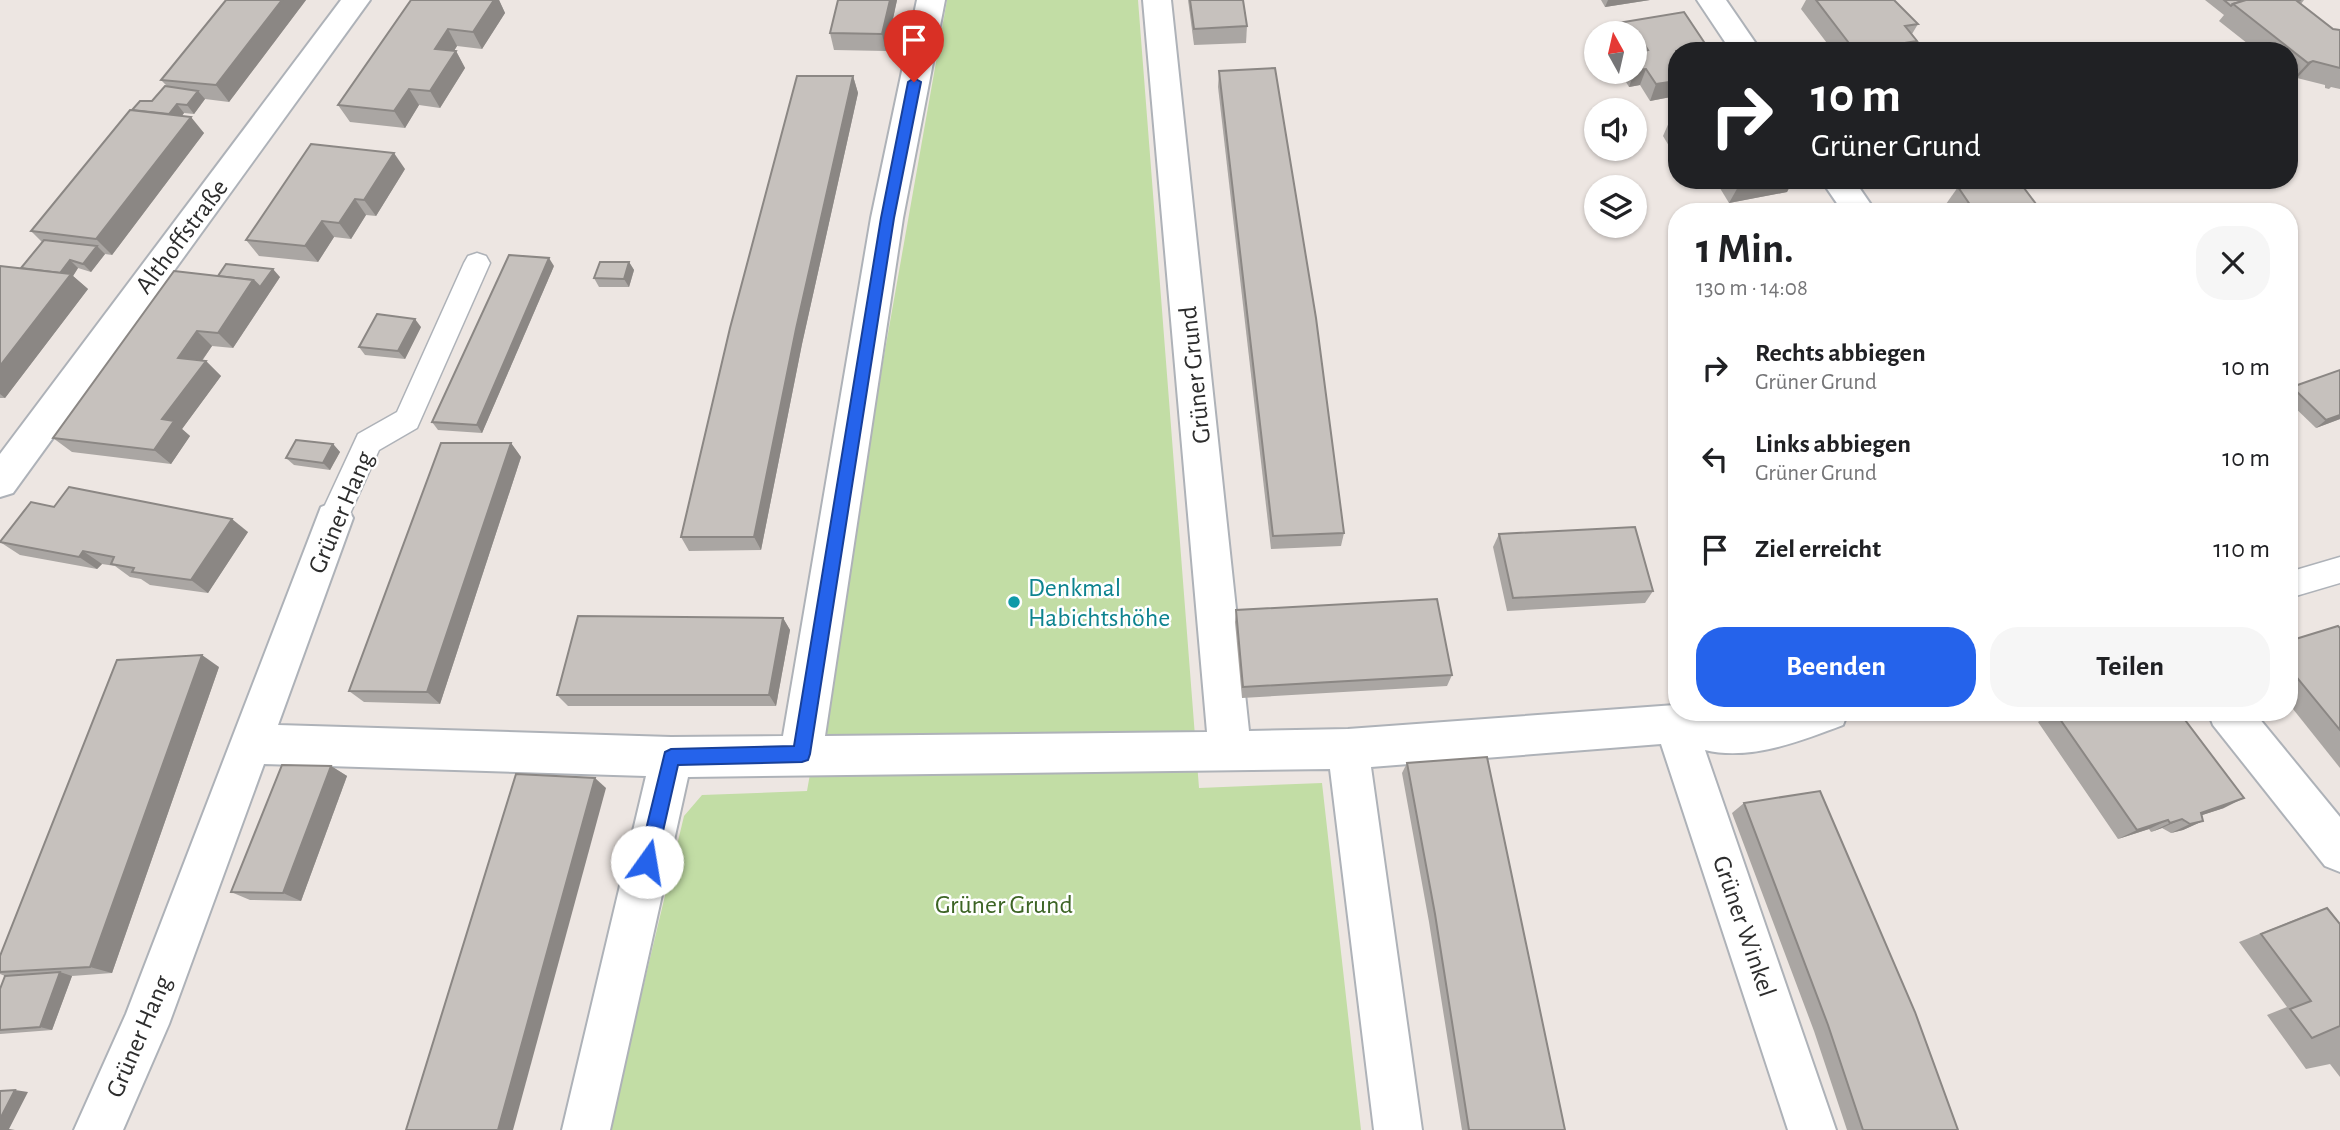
<!DOCTYPE html>
<html lang="de">
<head>
<meta charset="utf-8">
<style>
  :root { --surface:#fff; --page:#f6f6f6; --text:#202124; --muted:#757577; --accent:#2563eb }
  body { margin:0; font-family:"Alegreya Sans",sans-serif; background:var(--page); color:var(--text); height:100vh; display:flex; flex-direction:column; font-size:26px; white-space:nowrap }
  * { box-sizing:border-box; margin:0 }
  p { font-size:23px; color:var(--muted) }
  .icon { flex:none; width:38px; height:38px; fill:none; stroke:currentColor; stroke-width:2; stroke-linecap:round; stroke-linejoin:round }
  .map { position:relative; flex:1; overflow:hidden }
  .panel { position:absolute; left:1668px; top:203px; width:630px; height:518px; display:flex; flex-direction:column; background:var(--surface); border-radius:28px; box-shadow:0 2px 5px #0004 }
  .panel>* { flex:none }
  .guide { position:absolute; left:1668px; top:42px; width:630px; height:147px; border-radius:28px; box-shadow:0 2px 5px #0004; background:#202124; color:#fff; overflow:hidden }
  .needle { width:46px; rotate:352deg }
  .tools { position:absolute; left:1584px; top:21px; display:grid; gap:14px }
  .tools a { display:grid; place-items:center; width:63px; height:63px; border-radius:50%; background:var(--surface); box-shadow:0 2px 5px #0004; font-size:35px }
  .pin { position:absolute; display:grid; place-items:center; width:60px; height:60px; color:#fff; margin:-72px -30px; border-radius:50% 50% 50% 0; rotate:-45deg; box-shadow:0 0 7px #0007 }
  .pin .icon { rotate:45deg }
  .me { position:absolute; width:77px; margin:-38px; rotate:13deg; stroke-linejoin:round; filter:drop-shadow(0 0 5px #0008) }
  .turn { display:flex; align-items:center; gap:24px; height:147px; padding:0 28px; font-size:32px }
  .turn .icon { width:91px; height:91px; stroke-width:2.5 }
  .turn b { display:block; font-size:49px; line-height:60px }
  .round { display:grid; place-items:center; flex:none; width:74px; height:74px; border-radius:28px; background:var(--page) }
  .head { display:flex; align-items:center; justify-content:space-between; height:119px; padding:0 28px }
  h1 { font-size:42px; font-weight:700; line-height:52px }
  .primary-button { display:flex; gap:14px; margin-top:auto; padding:14px 28px }
  .primary-button a { flex:1; height:80px; border-radius:28px; background:var(--accent); color:#fff; font-size:28px; font-weight:700; line-height:80px; text-align:center }
  .primary-button a+a { background:var(--page); color:var(--text) }
  ul { padding:0; list-style:none }
  li { display:flex; align-items:center; gap:21px; height:91px; padding:0 28px }
  li div { flex:1 }
  li b { display:block; font-size:26px }
  li em { font-style:normal }
  .map>svg:first-child { display:block }
</style>
</head>
<body>
<div class="map">
<svg width="2340" height="1130" viewBox="0 0 2340 1130">
  <rect width="100%" height="100%" fill="#ede6e2"/>
  <polygon fill="#c2dda5" points="947,0 1138,0 1199,788 1322,783 1361,1130 609,1130 684,816 702,795 807,791"/>
  <g fill="none" stroke-linecap="round" stroke-linejoin="round">
    <defs>
      <g id="service">
        <polygon points="477,253 486,256 490,263 417,428 379,450 344,527 334,530 324,527 319,518 358,434 397,412 464,263 468,256"/>
        <polygon points="2340,557 2340,583 2289,598 2289,572"/>
      </g>
      <g id="minor">
        <polygon points="341,0 370,0 13,493 0,497 0,454"/>
        <path d="M917,0H945L903,218L825,736L1207,732L1143,0H1171L1249,731L1348,729L1675,705L1676,712L1718,715L1848,712L1843,725C1801,741 1750,761 1705,750L1836,1130H1788L1661,744L1371,767L1422,1130H1374L1330,769L688,777L610,1130H562L646,776L264,764L169,1024L123,1130H74L126,1014L321,507L334,502L347,507L353,518L278,725L671,737L783,736L871,218Z"/>
        <polygon points="1697,0 1726,0 1761,51 1731,51"/>
        <polygon points="1821,180 1854,180 1876,212 1843,212"/>
        <polygon points="2208,712 2254,712 2340,817 2340,872 2325,866 2213,725"/>
      </g>
    </defs>
    <use href="#service" stroke="#aeb2b8" stroke-width="3"/>
    <use href="#minor" stroke="#aeb2b8" stroke-width="4"/>
    <use href="#service" fill="#fff" fill-rule="evenodd"/>
    <use href="#minor" fill="#fff" fill-rule="evenodd"/>
  </g>
  <g fill="#aaa6a3">
    <polygon points="226,0 306,0 229,102 205,99 194,114 184,113 182,116 204,133 112,255 105,254 91,272 78,268 73,276 88,289 5,398 0,398 0,266 21,268 42,242 31,231 132,110 152,101 167,86 161,80"/>
    <polygon points="411,0 499,0 505,13 482,49 457,46 454,51 456,51 465,68 440,108 419,105 405,128 350,122 338,105"/>
    <polygon points="838,0 897,0 886,51 834,50 830,33"/>
    <polygon points="1188,0 1243,0 1247,26 1246,43 1194,45"/>
    <polygon points="1601,0 1650,0 1605,7"/>
    <polygon points="1806,0 1894,0 1918,24 1912,34 1917,41 1911,51 1833,51 1801,9"/>
    <polygon points="2205,0 2304,0 2301,4 2333,29 2340,30 2340,89 2331,87 2329,89 2325,88 2325,85 2297,78 2292,80 2289,77 2289,51 2257,51 2219,21 2224,15"/>
    <polygon points="1618,23 1676,51 1676,96 1650,101 1640,85 1629,87 1620,72 1634,72 1634,33 1614,33"/>
    <polygon points="1219,71 1344,533 1341,546 1271,549 1218,87"/>
    <polygon points="853,76 858,93 802,344 761,550 689,551 681,537"/>
    <polygon points="1676,119 1676,156 1675,156 1663,136 1670,120"/>
    <polygon points="405,169 376,216 366,215 351,239 334,237 318,262 259,256 246,240"/>
    <polygon points="1715,180 1793,180 1787,192 1729,203"/>
    <polygon points="1958,187 2042,212 1952,212 1946,204"/>
    <polygon points="629,262 634,270 629,287 599,287 594,278"/>
    <polygon points="554,266 482,433 438,430 432,422"/>
    <polygon points="218,276 280,277 233,348 212,346 202,361 206,361 221,376 182,429 190,436 171,464 72,452 53,438"/>
    <polygon points="421,327 405,359 365,355 359,347"/>
    <polygon points="2292,387 2340,419 2316,428 2289,402 2289,389"/>
    <polygon points="511,443 521,457 440,704 364,702 349,691"/>
    <polygon points="333,444 340,452 330,470 294,465 286,458"/>
    <polygon points="54,507 248,532 208,593 150,585 141,579 130,577 115,566 102,564 97,569 20,555 0,542"/>
    <polygon points="1499,534 1653,591 1645,603 1507,611 1493,547"/>
    <polygon points="1236,610 1452,675 1447,686 1242,698 1235,622"/>
    <polygon points="783,618 790,630 776,706 568,706 557,695"/>
    <polygon points="2340,628 2340,768 2289,704 2289,641"/>
    <polygon points="219,667 112,973 72,976 52,1030 0,1034 0,989 5,976 0,974 0,956"/>
    <polygon points="2053,712 2179,712 2224,808 2202,815 2203,821 2183,830 2171,833 2162,828 2151,832 2149,829 2118,839 2038,722"/>
    <polygon points="1407,763 1565,1130 1462,1130 1429,922 1402,773"/>
    <polygon points="331,766 347,776 301,901 250,900 231,892"/>
    <polygon points="1744,803 1958,1130 1847,1130 1814,1031 1732,813"/>
    <polygon points="2327,908 2340,924 2340,1077 2330,1064 2306,1069 2267,1015 2287,1007 2239,942 2304,916"/>
  </g>
  <g fill="#8b8784">
    <polygon points="282,0 306,0 229,102 216,85"/>
    <polygon points="494,0 499,0 505,13 482,49 473,32"/>
    <polygon points="890,0 897,0 886,51 882,34"/>
    <polygon points="1608,0 1650,0 1605,7"/>
    <polygon points="448,29 457,46 445,65 435,49"/>
    <polygon points="1640,37 1634,51 1634,38"/>
    <polygon points="1917,41 1911,51 1859,51"/>
    <polygon points="456,51 465,68 440,108 430,91"/>
    <polygon points="2313,61 2297,78 2292,80 2308,63"/>
    <polygon points="1646,69 1640,85 1629,87 1635,70"/>
    <polygon points="853,76 858,93 802,344 761,550 754,537 796,329"/>
    <polygon points="1676,81 1676,96 1650,101 1656,84"/>
    <polygon points="409,89 419,105 405,128 394,111"/>
    <polygon points="198,91 205,99 194,114 187,105"/>
    <polygon points="177,104 184,113 171,129 164,121"/>
    <polygon points="191,117 204,133 112,255 96,239"/>
    <polygon points="394,153 405,169 376,216 364,200"/>
    <polygon points="1771,180 1793,180 1787,192 1729,203 1738,187"/>
    <polygon points="355,199 366,215 351,239 339,223"/>
    <polygon points="322,221 334,237 318,262 305,246"/>
    <polygon points="97,246 105,254 91,272 83,264"/>
    <polygon points="549,258 554,266 482,433 477,425"/>
    <polygon points="70,260 78,268 73,276 88,289 5,398 0,394 0,366 55,279"/>
    <polygon points="629,262 634,270 629,287 624,279"/>
    <polygon points="273,269 280,277 233,348 218,333 253,280"/>
    <polygon points="415,319 421,327 405,359 398,351"/>
    <polygon points="197,331 212,346 193,373 178,358"/>
    <polygon points="206,361 221,376 182,429 190,436 171,464 154,450 162,419"/>
    <polygon points="2340,415 2340,419 2316,428 2326,420"/>
    <polygon points="511,443 521,457 440,704 427,692"/>
    <polygon points="333,444 340,452 330,470 323,463"/>
    <polygon points="232,519 248,532 208,593 191,580"/>
    <polygon points="83,551 102,564 97,569 79,557"/>
    <polygon points="783,618 790,630 776,706 769,695"/>
    <polygon points="202,655 219,667 112,973 90,967"/>
    <polygon points="331,766 347,776 301,901 283,893"/>
    <polygon points="595,778 606,788 513,1130 498,1130"/>
    <polygon points="2244,798 2224,808 2181,822 2201,813"/>
    <polygon points="2182,819 2162,828 2151,832 2170,823"/>
    <polygon points="2168,820 2149,829 2118,839 2137,830"/>
    <polygon points="2203,821 2183,830 2171,833 2190,824"/>
    <polygon points="60,972 72,976 52,1030 40,1027"/>
    <polygon points="15,1090 28,1092 9,1129 15,1130 0,1130 0,1119"/>
  </g>
  <g fill="#c6c1bd" stroke="#8b8784" stroke-width="2">
    <polygon points="226,0 282,0 216,85 161,80"/>
    <polygon points="411,0 494,0 473,32 448,29 435,49 456,51 430,91 409,89 394,111 338,105"/>
    <polygon points="838,0 890,0 882,34 830,33"/>
    <polygon points="1190,0 1243,0 1247,26 1194,29"/>
    <polygon points="1816,0 1894,0 1918,24 1905,26 1917,41 1855,51"/>
    <polygon points="2224,0 2246,0 2233,4 2231,6"/>
    <polygon points="2246,0 2301,0 2297,1 2333,29 2340,30 2340,68 2313,61 2308,63 2233,4"/>
    <polygon points="1684,12 1710,51 1676,51 1676,81 1656,84 1646,69 1635,70 1634,69 1634,53 1648,50 1640,37 1634,38 1634,33 1624,33 1618,23"/>
    <polygon points="1634,46 1635,46 1640,52 1634,53"/>
    <polygon points="1275,68 1316,318 1344,533 1273,536 1219,71"/>
    <polygon points="797,76 853,76 796,329 754,537 681,537 730,328"/>
    <polygon points="165,86 198,91 187,105 177,104 169,114 132,110 140,101 152,101"/>
    <polygon points="130,110 191,117 96,239 31,231"/>
    <polygon points="1676,119 1676,131 1670,120"/>
    <polygon points="311,144 394,153 364,200 355,199 339,223 322,221 305,246 246,240"/>
    <polygon points="1733,180 1771,180 1738,187"/>
    <polygon points="2005,180 2018,180 2042,212 1975,212 1958,187"/>
    <polygon points="44,240 97,246 83,264 70,260 60,273 21,268"/>
    <polygon points="509,255 549,258 477,425 432,422"/>
    <polygon points="600,262 629,262 624,279 594,278"/>
    <polygon points="226,264 273,269 260,287 253,280 218,276"/>
    <polygon points="0,266 71,274 0,366"/>
    <polygon points="174,271 253,280 218,333 197,331 178,358 206,361 162,419 174,421 154,450 53,438"/>
    <polygon points="377,314 415,319 398,351 359,347"/>
    <polygon points="2340,370 2340,415 2326,420 2292,387"/>
    <polygon points="296,440 333,444 323,463 286,458"/>
    <polygon points="441,443 511,443 427,692 349,691"/>
    <polygon points="69,487 232,519 191,580 132,572 134,568 111,564 114,557 83,551 79,557 0,542 31,502 54,507"/>
    <polygon points="1635,527 1653,591 1513,598 1499,534"/>
    <polygon points="1437,599 1452,675 1243,687 1236,610"/>
    <polygon points="578,616 783,618 769,695 557,695"/>
    <polygon points="2338,626 2340,628 2340,730 2289,668 2289,641"/>
    <polygon points="202,655 90,967 0,972 0,956 117,660"/>
    <polygon points="2055,712 2179,712 2244,798 2201,813 2203,821 2190,824 2182,819 2170,823 2168,820 2137,830"/>
    <polygon points="1487,757 1565,1130 1469,1130 1435,914 1407,763"/>
    <polygon points="282,765 331,766 283,893 231,892"/>
    <polygon points="516,774 595,778 498,1130 406,1130"/>
    <polygon points="1820,791 1915,1012 1958,1130 1863,1130 1828,1025 1744,803"/>
    <polygon points="2327,908 2340,924 2340,1026 2312,1038 2290,1009 2311,1001 2261,934"/>
    <polygon points="60,972 40,1027 0,1030 0,989 5,976"/>
    <polygon points="15,1090 0,1119 0,1091"/>
  </g>
  <polygon fill="#2563eb" stroke="#184099" stroke-width="2" points="914,78 921,82 894,218 810,754 808,760 802,762 678,765 656,862 654,868 647,871 641,868 638,862 665,752 671,749 794,746 881,218 908,82"/>
  <circle fill="#0f9aa8" stroke="#fff" stroke-width="2.5" cx="1014" cy="602" r="7"/>
  <g text-anchor="middle" stroke-width="5" stroke-linejoin="round" paint-order="stroke">
    <g font-size="26" fill="#2d2d2d" stroke="#fff">
      <text transform="translate(181 236) rotate(-53)" y="9">Althoffstraße</text>
      <text transform="translate(1194 375) rotate(-96)" y="9">Grüner Grund</text>
      <text transform="translate(340 512) rotate(-67)" y="9">Grüner Hang</text>
      <text transform="translate(1745 926) rotate(71)" y="9">Grüner Winkel</text>
      <text transform="translate(138 1036) rotate(-67)" y="9">Grüner Hang</text>
    </g>
    <g font-size="26" fill="#0d838f" stroke="#fff" text-anchor="start">
      <text x="1028" y="596">Denkmal<tspan x="1028" dy="30">Habichtshöhe</tspan></text>
    </g>
    <g font-size="26" fill="#3c6424" stroke="#fff">
      <text x="1004" y="913">Grüner Grund</text>
    </g>
  </g>
</svg>
<div class="tools">
<a><svg class="needle" viewBox="-14 -14 28 28"><path d="M0-13l5 13h-10z" fill="#e53935"/><path d="M0 13l5-13h-10z" fill="#757577"/></svg></a>
<a><svg class="icon" aria-label="sound" viewBox="0 0 24 24"><path d="M4 9h4l5-4v14l-5-4H4zM17 9q2 3 0 6"/></svg></a>
<a><svg class="icon" aria-label="layers" viewBox="0 0 24 24"><path d="M12 4l9 5-9 5-9-5zM3 14l9 5 9-5"/></svg></a>
</div>
<div class="pin" style="left:914px;top:82px;background:#d93025"><svg class="icon" aria-label="arrive" viewBox="0 0 24 24"><path d="M6 21V4h12l-3 4 3 4H6"/></svg></div>
<svg class="me" style="left:647px;top:862px" viewBox="-20 -20 40 40"><circle r="19" fill="#fff"/><path d="M0-13L10 11 0 6-10 11z" fill="#2563eb"/></svg>
<div class="guide">
<div class="turn"><svg class="icon" aria-label="right" viewBox="0 0 24 24"><path d="M7 20v-9h11M14 6l5 5-5 5"/></svg><div><b>10 m</b>Grüner Grund</div></div>
</div>
<section class="panel">
<div class="head"><div><h1>1 Min.</h1><p>130 m · 14:08</p></div><a class="round"><svg class="icon" aria-label="close" viewBox="0 0 24 24"><path d="M6 6l12 12M18 6L6 18"/></svg></a></div>
<ul>
<li><svg class="icon" aria-label="right" viewBox="0 0 24 24"><path d="M7 20v-9h11M14 6l5 5-5 5"/></svg><div><b>Rechts abbiegen</b><p>Grüner Grund</p></div><em>10 m</em></li>
<li><svg class="icon" aria-label="left" viewBox="0 0 24 24"><path d="M17 20v-9H6M10 6l-5 5 5 5"/></svg><div><b>Links abbiegen</b><p>Grüner Grund</p></div><em>10 m</em></li>
<li><svg class="icon" aria-label="arrive" viewBox="0 0 24 24"><path d="M6 21V4h12l-3 4 3 4H6"/></svg><div><b>Ziel erreicht</b></div><em>110 m</em></li>
</ul>
<div class="primary-button"><a>Beenden</a><a>Teilen</a></div>
</section>
</div>
</body>
</html>
